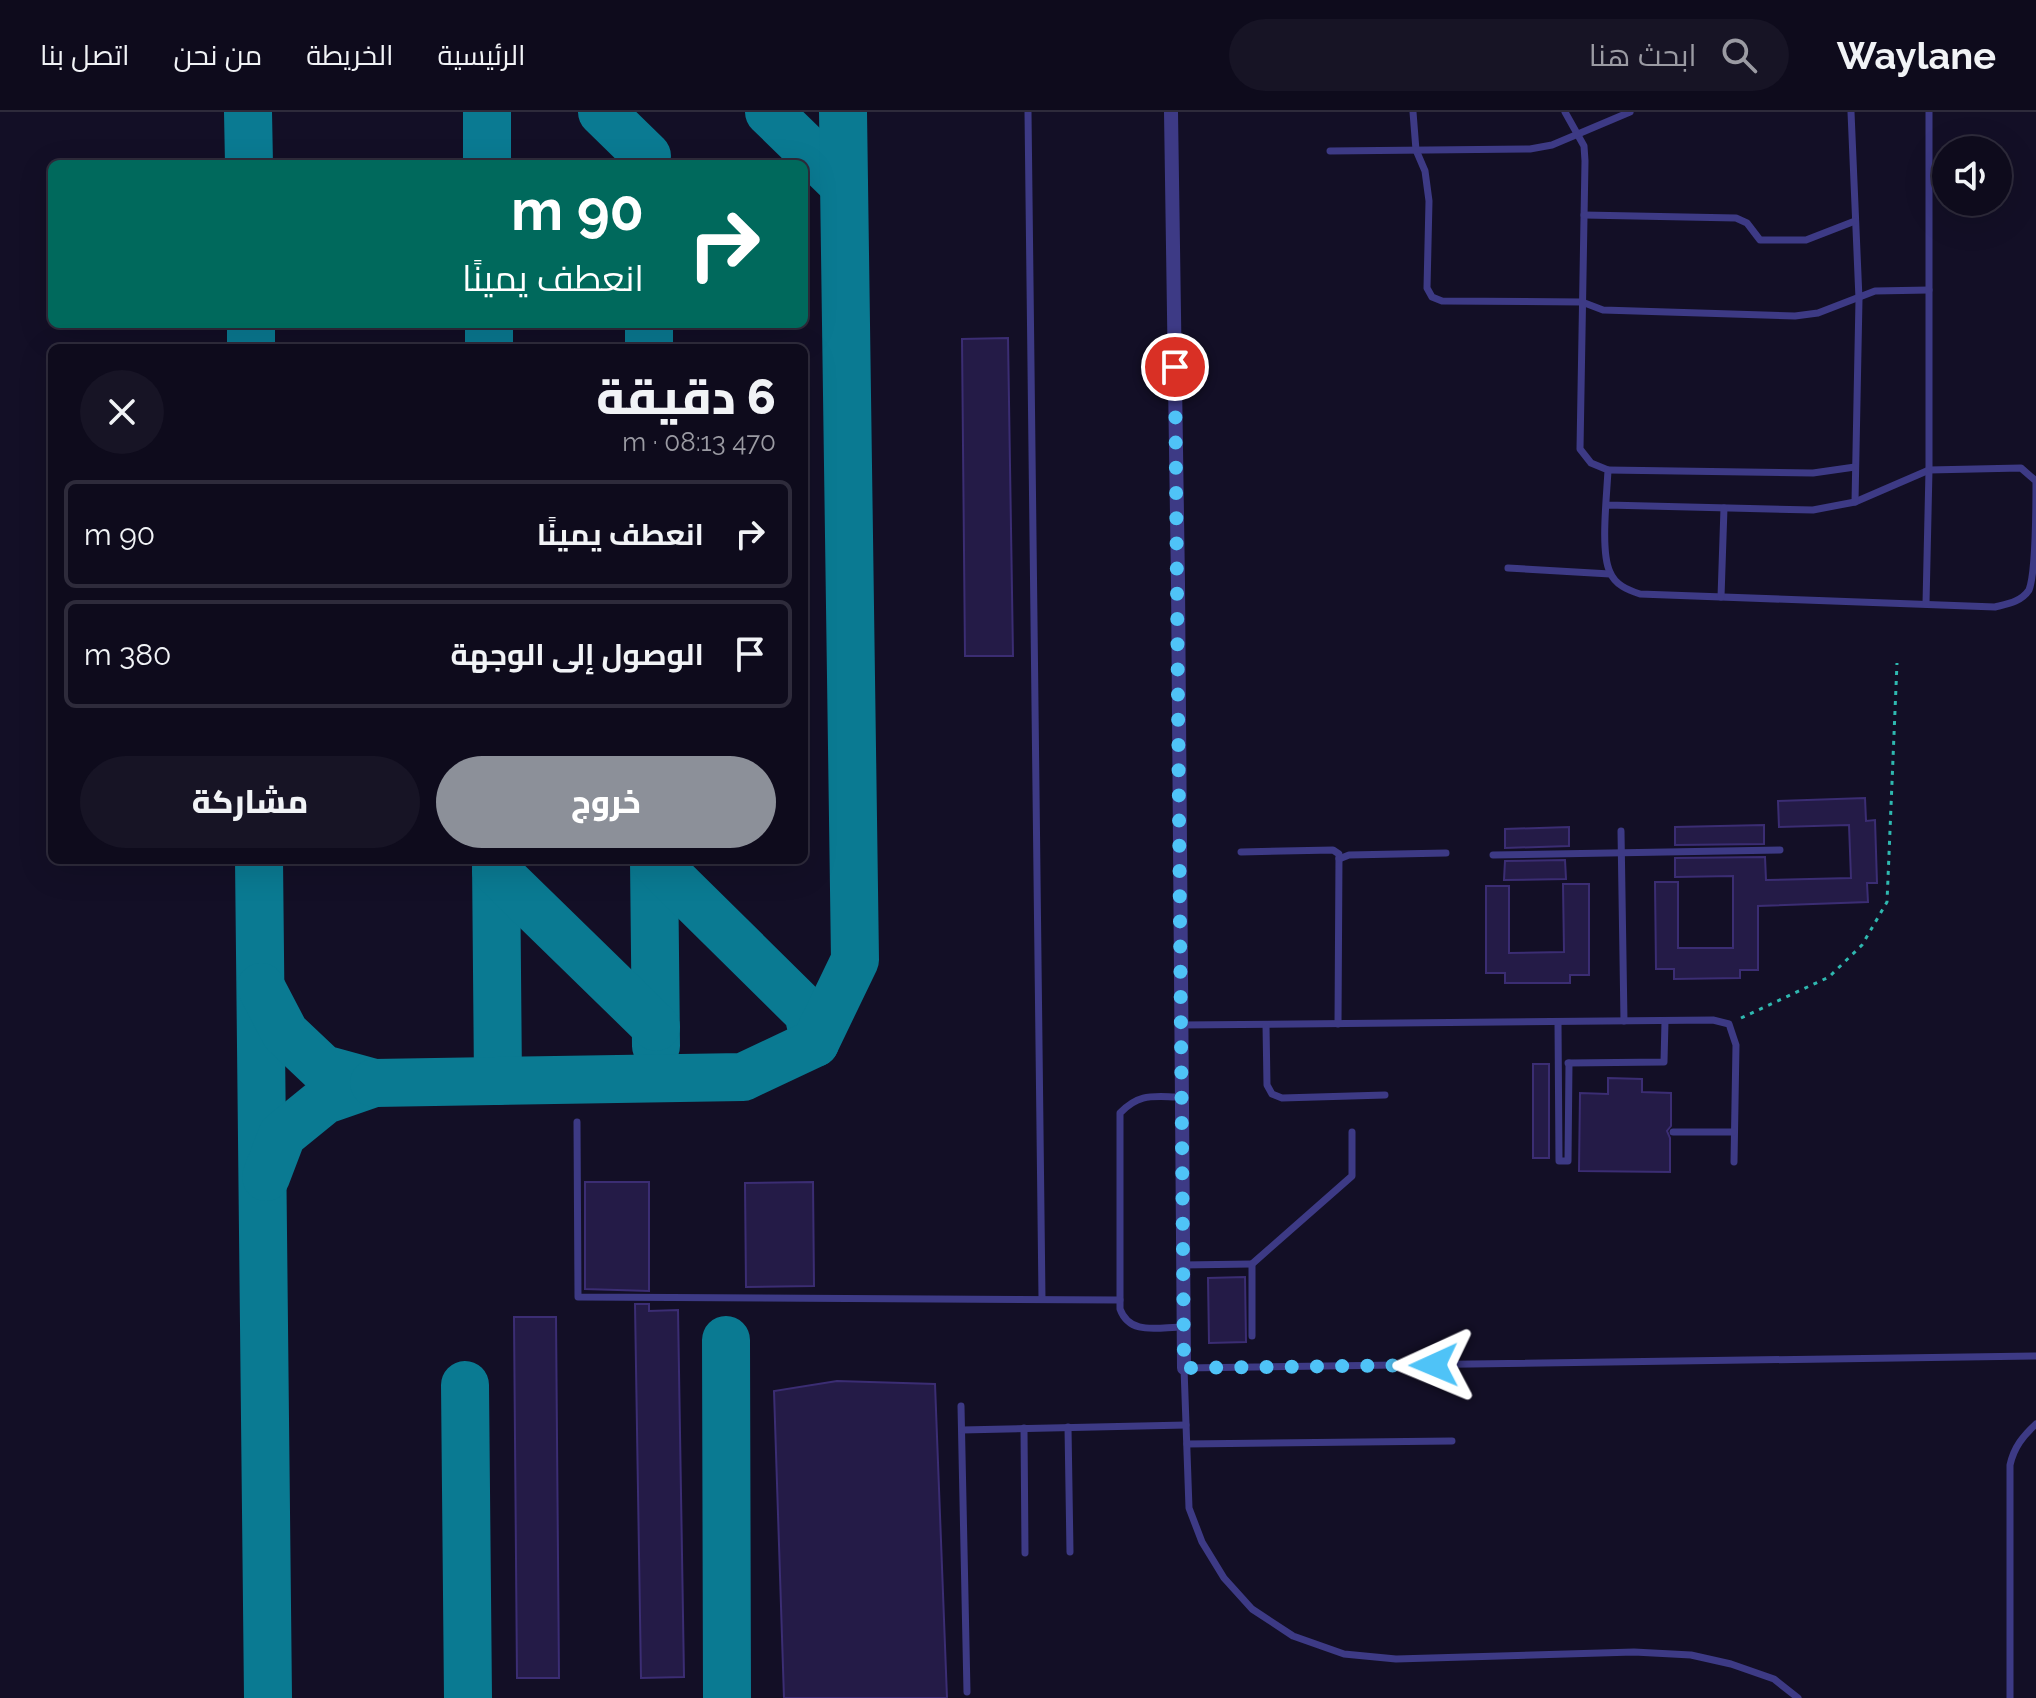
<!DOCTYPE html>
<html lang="ar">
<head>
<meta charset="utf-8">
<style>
  :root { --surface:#0e0b1c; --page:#171425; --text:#f1f3f6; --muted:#9b9ba3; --line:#2e2b3b; --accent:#8c9099 }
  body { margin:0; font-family:Raleway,Cairo,sans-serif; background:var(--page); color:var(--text); direction:rtl; height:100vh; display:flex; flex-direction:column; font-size:30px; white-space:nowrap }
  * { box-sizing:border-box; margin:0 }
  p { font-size:26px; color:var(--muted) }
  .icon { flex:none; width:44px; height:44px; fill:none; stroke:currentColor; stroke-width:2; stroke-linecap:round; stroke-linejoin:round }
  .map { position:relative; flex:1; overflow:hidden; direction:ltr }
  .details { position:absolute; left:48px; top:232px; width:760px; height:520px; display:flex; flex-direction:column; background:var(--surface); border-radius:12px; box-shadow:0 8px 32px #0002,0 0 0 2px var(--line); direction:rtl }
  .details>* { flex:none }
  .top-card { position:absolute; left:48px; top:48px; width:760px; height:168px; border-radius:12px; box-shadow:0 8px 32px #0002,0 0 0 2px var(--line); direction:rtl; background:#00695c; color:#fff; overflow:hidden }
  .buttons { position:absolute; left:1932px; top:24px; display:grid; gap:16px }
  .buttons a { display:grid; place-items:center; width:80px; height:80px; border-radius:50%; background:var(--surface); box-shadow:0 8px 32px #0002,0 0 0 2px var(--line); font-size:40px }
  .pin { position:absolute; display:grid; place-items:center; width:68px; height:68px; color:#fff; margin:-34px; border:4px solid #fff; border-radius:50%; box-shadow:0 2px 8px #0007 }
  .me { position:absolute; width:88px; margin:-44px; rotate:269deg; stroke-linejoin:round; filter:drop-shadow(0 0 6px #0008) }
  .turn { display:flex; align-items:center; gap:28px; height:168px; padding:0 32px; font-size:36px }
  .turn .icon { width:104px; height:104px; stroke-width:2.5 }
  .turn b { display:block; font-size:56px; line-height:68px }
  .round { display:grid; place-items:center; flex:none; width:84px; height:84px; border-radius:42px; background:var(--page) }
  .summary { display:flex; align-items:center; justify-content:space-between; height:136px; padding:0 32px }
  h1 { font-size:48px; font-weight:800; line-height:60px }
  .button { display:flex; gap:16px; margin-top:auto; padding:16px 32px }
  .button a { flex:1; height:92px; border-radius:48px; background:var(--accent); color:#fff; font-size:32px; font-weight:800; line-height:92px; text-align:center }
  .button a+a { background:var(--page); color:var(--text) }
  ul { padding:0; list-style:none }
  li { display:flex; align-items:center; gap:24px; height:108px; margin:0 16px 12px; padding:0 16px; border:4px solid var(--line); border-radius:12px }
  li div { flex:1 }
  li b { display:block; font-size:30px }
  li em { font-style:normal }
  header { display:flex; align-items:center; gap:48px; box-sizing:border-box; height:112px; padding:0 40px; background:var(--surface); border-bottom:2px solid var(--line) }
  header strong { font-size:38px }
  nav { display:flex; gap:44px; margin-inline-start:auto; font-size:28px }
  .search { width:560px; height:72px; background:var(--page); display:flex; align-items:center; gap:20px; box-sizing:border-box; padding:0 28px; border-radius:44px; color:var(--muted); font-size:30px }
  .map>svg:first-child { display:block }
</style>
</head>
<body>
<header>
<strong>Waylane</strong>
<div class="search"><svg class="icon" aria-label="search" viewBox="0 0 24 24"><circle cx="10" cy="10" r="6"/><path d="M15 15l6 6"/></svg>ابحث هنا</div>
<nav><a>الرئيسية</a><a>الخريطة</a><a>من نحن</a><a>اتصل بنا</a></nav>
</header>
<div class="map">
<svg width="2036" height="1586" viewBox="0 0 2036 1586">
  <rect width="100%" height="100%" fill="#130f26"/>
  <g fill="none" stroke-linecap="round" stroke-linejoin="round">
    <g stroke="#0a7a92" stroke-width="48">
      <polyline points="248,0 249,52"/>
      <polyline points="487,0 487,52"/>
      <polyline points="602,0 647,44"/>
      <polyline points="769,0 844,73"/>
      <polyline points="251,212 251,236"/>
      <polyline points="489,212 489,236"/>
      <polyline points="649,212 649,236"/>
      <polyline points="259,748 268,1586"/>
      <polyline points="496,748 498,969"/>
      <polyline points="654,748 656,934"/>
      <polyline points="654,749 808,901 815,931"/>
      <polyline points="496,759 656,915"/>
      <polyline points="261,875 285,921 323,957 374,971 325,988 282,1023 266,1065"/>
      <polyline points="374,971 743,965 815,931 855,848 843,0"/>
      <polyline points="726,1228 727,1586"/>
      <polyline points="465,1273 468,1586"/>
    </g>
  </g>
  <g fill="#241b47" stroke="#3b2d73" stroke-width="2">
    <polygon points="1008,226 1013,544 965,544 962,227"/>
    <polygon points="1865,686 1866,709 1875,708 1877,771 1867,771 1868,790 1758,794 1758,858 1740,858 1740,866 1674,867 1674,857 1656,857 1655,770 1678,770 1678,836 1733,836 1733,764 1675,765 1675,746 1765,745 1766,768 1851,766 1849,713 1779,715 1778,689"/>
    <polygon points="1764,713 1764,732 1675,733 1675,715"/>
    <polygon points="1569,715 1569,734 1505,736 1505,717"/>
    <polygon points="1565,748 1566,767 1504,768 1505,749"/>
    <polygon points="1563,772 1589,772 1589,863 1570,863 1570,871 1505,871 1505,861 1486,861 1486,774 1509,774 1509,841 1564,840"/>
    <rect x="1533" y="952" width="16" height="94"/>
    <polygon points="1608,966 1642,967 1642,980 1671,981 1671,1014 1667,1019 1670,1026 1670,1060 1579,1059 1580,981 1608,982"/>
    <polygon points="585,1070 649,1070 649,1179 585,1177"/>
    <polygon points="813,1070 814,1174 746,1175 745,1071"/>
    <polygon points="1245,1165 1246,1230 1209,1231 1208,1166"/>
    <polygon points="635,1192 649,1192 649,1199 678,1198 684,1565 641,1566"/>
    <polygon points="514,1205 556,1205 559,1566 517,1566"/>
    <polygon points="837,1269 935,1272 947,1586 784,1586 774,1279"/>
  </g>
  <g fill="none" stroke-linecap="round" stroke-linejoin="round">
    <polyline stroke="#2fb8b0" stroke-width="3" stroke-dasharray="4 6" stroke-linecap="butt" points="1741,906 1829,865 1862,833 1887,790 1897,551"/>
    <g stroke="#3d3a85" stroke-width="7">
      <polyline points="1028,0 1042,1187"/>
      <polyline points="1413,0 1416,38 1425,59 1429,89 1427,176 1432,185 1442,189 1582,190 1603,198 1795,204 1818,201 1875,179 1929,178"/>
      <path d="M1565,0L1584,34L1585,49L1580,337L1591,351L1608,358C1607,382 1600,440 1610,460C1615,473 1628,478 1640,482L1995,495C2007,492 2021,490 2029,478C2036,460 2036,393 2036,369L2021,356L1929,358L1855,390L1813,398L1607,393"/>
      <polyline points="1851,0 1859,187 1855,390"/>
      <polyline points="1330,39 1530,37 1552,33 1630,0"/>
      <polyline points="1584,103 1736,106 1747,111 1760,128 1806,128 1855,109"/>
      <polyline points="1608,358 1813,361 1855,355"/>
      <polyline points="1508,456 1610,462"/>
      <polyline points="1721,485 1724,396"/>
      <polyline points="1926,492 1929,358 1929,0"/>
      <polyline points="1621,719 1624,909"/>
      <polyline points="1241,740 1333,738 1339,742 1338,912"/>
      <polyline points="1493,743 1780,738"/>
      <polyline points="1339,747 1349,743 1446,741"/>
      <polyline points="1558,910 1559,1049 1568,1049 1569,951"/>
      <polyline points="1181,913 1713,908 1729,912 1736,933 1734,1050"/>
      <polyline points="1266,913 1267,973 1272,982 1282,986 1385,983"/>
      <polyline points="1568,951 1664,950 1665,909"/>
      <path d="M1182,985C1154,985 1140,980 1120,1001V1197C1130,1224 1158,1215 1183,1215"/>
      <polyline points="577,1010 578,1185 1120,1188"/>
      <polyline points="1673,1020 1733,1020"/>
      <polyline points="1182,1153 1252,1152"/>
      <polyline points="1252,1224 1252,1152 1352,1064 1352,1020"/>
      <polyline points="961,1294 967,1580"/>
      <polyline points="1068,1315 1070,1440"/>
      <polyline points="1024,1316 1025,1441"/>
      <polyline points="962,1318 1186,1313"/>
      <polyline points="1187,1332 1452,1329"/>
      <polyline points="1798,1586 1774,1567 1731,1552 1691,1543 1634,1540 1396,1547 1344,1542 1293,1524 1252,1497 1224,1466 1202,1430 1189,1396 1184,1256 2036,1244"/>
      <path d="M2010,1586V1353C2014,1335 2023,1324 2036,1312"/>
    </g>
    <polyline stroke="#3d3a85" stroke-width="14" points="1171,0 1178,471 1184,1256"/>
  </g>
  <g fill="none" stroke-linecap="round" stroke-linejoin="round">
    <polyline stroke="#4fc3f7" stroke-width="14" stroke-dasharray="0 25.2" points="1175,255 1184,1256 1434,1253"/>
  </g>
</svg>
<div class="buttons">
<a><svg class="icon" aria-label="sound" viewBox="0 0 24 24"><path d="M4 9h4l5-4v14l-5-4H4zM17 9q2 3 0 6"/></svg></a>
</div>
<div class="pin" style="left:1175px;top:255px;background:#d93025"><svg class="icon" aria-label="arrive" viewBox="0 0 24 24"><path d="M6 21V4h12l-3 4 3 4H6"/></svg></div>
<svg class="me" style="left:1434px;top:1253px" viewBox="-20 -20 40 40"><path d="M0-17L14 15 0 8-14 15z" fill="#4fc3f7" stroke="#fff" stroke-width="4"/></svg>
<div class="top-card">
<div class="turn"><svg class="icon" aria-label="right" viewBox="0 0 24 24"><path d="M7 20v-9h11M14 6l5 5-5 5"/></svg><div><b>90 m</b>انعطف يمينًا</div></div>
</div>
<section class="details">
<div class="summary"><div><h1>6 دقيقة</h1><p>470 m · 08:13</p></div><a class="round"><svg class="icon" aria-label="close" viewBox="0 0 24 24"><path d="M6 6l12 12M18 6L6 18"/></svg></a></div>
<ul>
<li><svg class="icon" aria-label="right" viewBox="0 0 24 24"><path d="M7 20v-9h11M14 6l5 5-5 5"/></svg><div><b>انعطف يمينًا</b></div><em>90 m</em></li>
<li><svg class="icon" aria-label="arrive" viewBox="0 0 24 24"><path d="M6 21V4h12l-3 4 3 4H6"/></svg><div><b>الوصول إلى الوجهة</b></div><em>380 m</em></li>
</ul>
<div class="button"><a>خروج</a><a>مشاركة</a></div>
</section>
</div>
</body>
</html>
